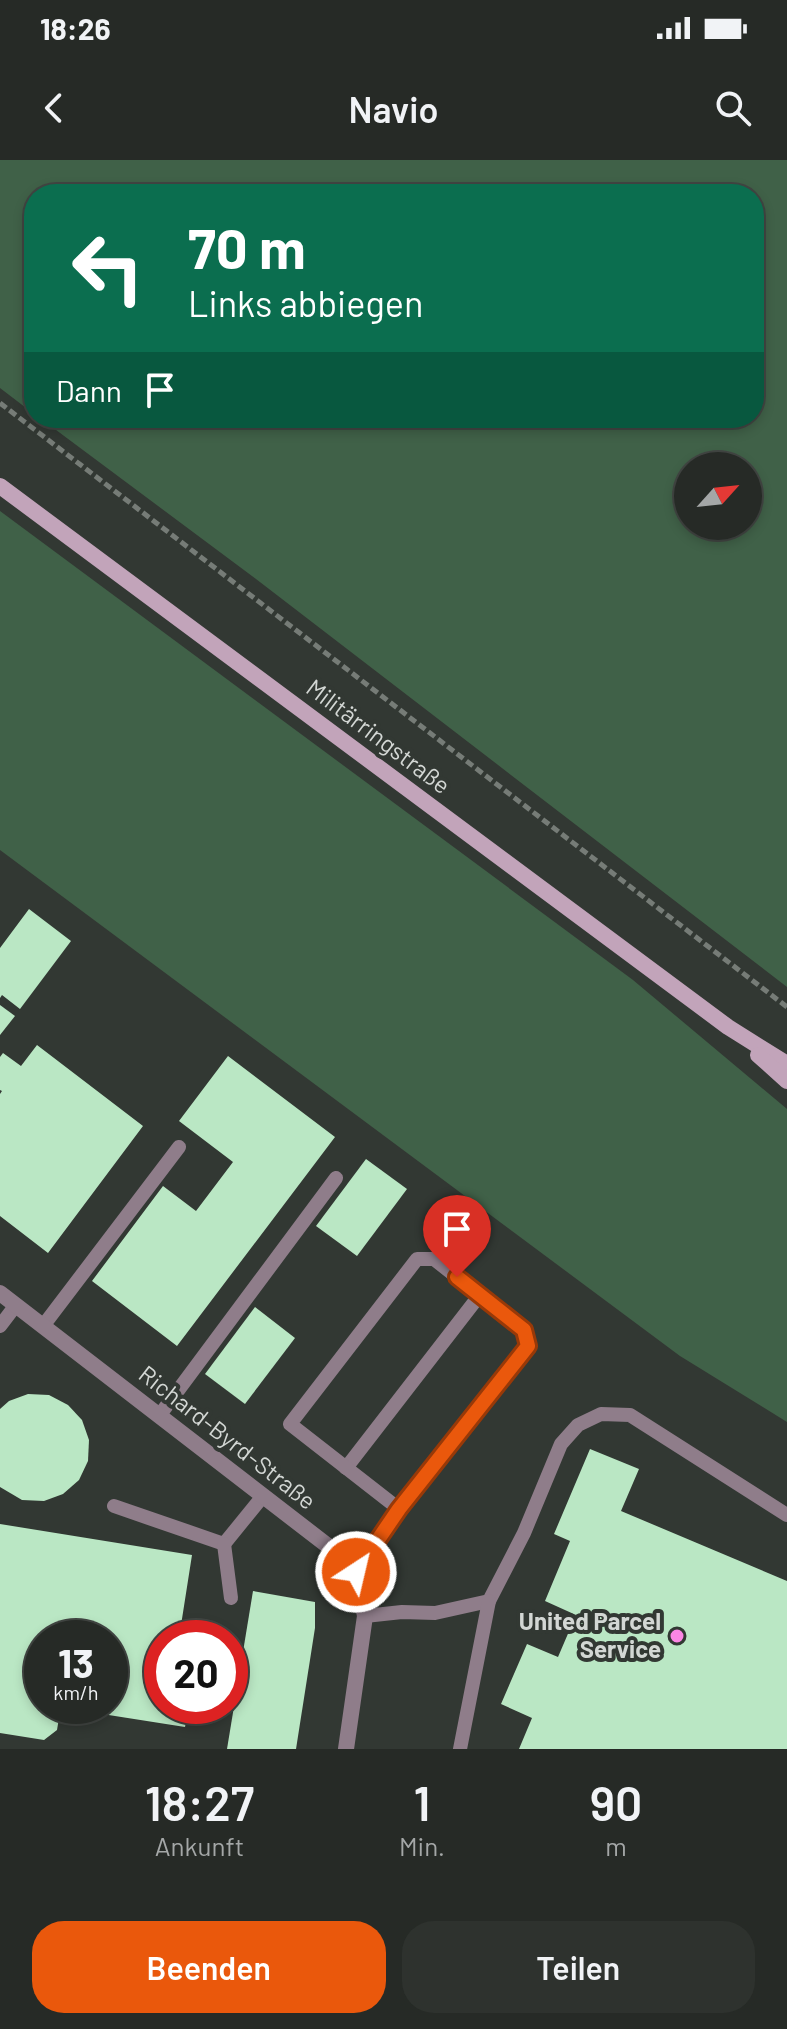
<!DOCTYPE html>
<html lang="de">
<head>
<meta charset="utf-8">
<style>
  :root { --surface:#262a26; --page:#2e322e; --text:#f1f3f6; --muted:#a4a7a7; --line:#424643; --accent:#ea580c }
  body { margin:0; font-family:Barlow,sans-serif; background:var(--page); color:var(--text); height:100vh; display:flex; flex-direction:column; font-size:30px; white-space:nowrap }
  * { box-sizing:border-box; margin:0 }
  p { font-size:26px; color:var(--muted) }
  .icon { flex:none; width:44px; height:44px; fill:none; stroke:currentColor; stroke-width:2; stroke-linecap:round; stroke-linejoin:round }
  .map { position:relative; height:1589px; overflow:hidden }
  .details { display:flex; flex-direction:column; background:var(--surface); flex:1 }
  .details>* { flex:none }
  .top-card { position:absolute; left:24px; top:24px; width:740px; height:244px; border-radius:32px; box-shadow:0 4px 12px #0003,0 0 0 2px var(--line); background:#0b6e4f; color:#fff; overflow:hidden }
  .needle { width:52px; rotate:63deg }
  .tools { position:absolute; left:674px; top:292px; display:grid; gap:16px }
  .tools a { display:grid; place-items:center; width:88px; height:88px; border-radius:50%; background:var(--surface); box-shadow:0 4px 12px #0003,0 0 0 2px var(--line); font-size:40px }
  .speed { position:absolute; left:24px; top:1460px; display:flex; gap:16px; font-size:40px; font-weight:700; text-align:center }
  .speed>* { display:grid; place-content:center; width:104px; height:104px; border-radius:50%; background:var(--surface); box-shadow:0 4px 12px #0003,0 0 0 2px var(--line); line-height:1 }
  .speed small { font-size:20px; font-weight:400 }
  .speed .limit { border:12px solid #d22; background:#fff; color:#111 }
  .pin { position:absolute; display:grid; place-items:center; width:68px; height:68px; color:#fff; margin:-82px -34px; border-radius:50% 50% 50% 0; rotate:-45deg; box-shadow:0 0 8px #0007 }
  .pin .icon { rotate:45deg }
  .me { position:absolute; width:88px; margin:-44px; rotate:35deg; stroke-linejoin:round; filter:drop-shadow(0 0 6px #0008) }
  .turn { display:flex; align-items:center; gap:28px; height:168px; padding:0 32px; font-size:36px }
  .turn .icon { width:104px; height:104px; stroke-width:2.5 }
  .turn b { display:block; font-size:56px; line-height:68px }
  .then { display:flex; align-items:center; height:76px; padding:0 32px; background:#0003; gap:16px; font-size:30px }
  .eta { display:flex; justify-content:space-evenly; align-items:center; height:136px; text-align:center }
  .eta b { font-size:48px; font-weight:600; line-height:56px }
  .action { display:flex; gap:16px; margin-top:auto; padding:16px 32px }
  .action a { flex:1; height:92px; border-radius:32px; background:var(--accent); color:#fff; font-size:32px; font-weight:600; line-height:92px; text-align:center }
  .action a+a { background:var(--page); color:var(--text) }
  .status { display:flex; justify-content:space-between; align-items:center; height:56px; padding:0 40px; background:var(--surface); direction:ltr }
  .status svg { height:22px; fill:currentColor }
  header { display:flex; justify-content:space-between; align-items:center; height:104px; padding:0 32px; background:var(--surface); font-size:36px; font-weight:600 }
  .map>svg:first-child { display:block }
</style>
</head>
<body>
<div class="status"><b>18:26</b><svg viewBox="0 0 49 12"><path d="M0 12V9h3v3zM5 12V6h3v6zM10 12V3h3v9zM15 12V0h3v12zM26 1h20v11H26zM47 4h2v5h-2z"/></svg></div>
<header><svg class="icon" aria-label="back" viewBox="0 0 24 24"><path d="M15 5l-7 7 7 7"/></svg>Navio<svg class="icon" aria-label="search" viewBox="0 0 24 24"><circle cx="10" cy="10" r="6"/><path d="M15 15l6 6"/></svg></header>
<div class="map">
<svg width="787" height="1589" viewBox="0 0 787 1589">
  <rect width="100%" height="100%" fill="#323833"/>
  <g fill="#406148" fill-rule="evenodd">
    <path d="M0,0H787V827L256,419L40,258H754V34H34V254L0,228ZM748,306V366H688V306Z"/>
    <polygon points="0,351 633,820 787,949 787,1262 680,1196 0,690"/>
  </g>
  <g fill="#bae7c4">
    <polygon points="29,749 71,781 20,849 2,835 0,838 0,788"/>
    <polygon points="0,845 15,856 0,875"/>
    <polygon points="37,885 143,966 48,1093 0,1056 0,934 2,931 0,930 0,897 3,893 21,906"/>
    <polygon points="228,896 335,977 177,1186 92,1121 163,1026 196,1051 233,1002 179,961"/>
    <polygon points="366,999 407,1029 357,1096 316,1066"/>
    <polygon points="255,1147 295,1178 245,1244 205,1214"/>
    <polygon points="28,1234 49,1235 68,1245 82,1260 89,1280 88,1301 79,1320 63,1334 44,1341 22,1340 0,1327 0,1249 9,1241"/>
    <polygon points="590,1289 639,1309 621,1351 787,1421 787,1589 519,1589 532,1558 501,1544 527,1484 558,1497 576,1455 545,1441 570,1381 554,1374"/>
    <polygon points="0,1364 192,1395 179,1478 162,1478 162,1546 189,1546 185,1567 64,1548 110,1546 110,1478 42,1478 42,1546 61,1546 57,1570 44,1580 0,1573"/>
    <polygon points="253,1431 315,1442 315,1468 296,1589 227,1589"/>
  </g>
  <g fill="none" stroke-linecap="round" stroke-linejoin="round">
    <polyline stroke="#767c77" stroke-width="5" stroke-dasharray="8 4" stroke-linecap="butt" points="0,243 787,847"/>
    <g stroke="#8f7d8a" stroke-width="14">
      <polyline points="0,1166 16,1145"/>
      <polyline points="43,1166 179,987"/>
      <polyline points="159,1256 336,1018"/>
      <polyline points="346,1308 479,1136"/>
      <polyline points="114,1346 224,1384 263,1336"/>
      <polyline points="224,1384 231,1438"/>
      <polyline points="356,1412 399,1349 528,1186 524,1170 434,1099 417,1099 290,1264 399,1349"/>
      <polyline points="365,1456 402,1452 435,1453 489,1441 524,1373 561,1284 578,1265 601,1254 630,1255 787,1355"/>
      <polyline points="460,1589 489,1441"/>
    </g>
    <polyline stroke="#8f7d8a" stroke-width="16" points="0,1133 341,1396 356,1412 365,1456 346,1589"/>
    <g stroke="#c2a4ba" stroke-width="16">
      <polyline points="0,326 728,867 787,904"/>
      <polyline points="758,895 787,921"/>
    </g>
  </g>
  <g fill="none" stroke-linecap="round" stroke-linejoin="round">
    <defs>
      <polyline id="route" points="356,1412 399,1349 528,1186 524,1170 457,1117"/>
    </defs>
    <use href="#route" stroke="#983908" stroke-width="20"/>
    <use href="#route" stroke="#ea580c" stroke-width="14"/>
  </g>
  <circle fill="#fc86e4" stroke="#323833" stroke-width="3" cx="677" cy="1476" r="8"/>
  <g text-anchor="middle" stroke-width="8" stroke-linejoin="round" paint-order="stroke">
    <g font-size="24" fill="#d3d7d4" stroke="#323833">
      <text transform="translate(378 577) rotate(37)" y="8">Militärringstraße</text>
      <text transform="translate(227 1278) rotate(38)" y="8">Richard-Byrd-Straße</text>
    </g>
    <g font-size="24" font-weight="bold" fill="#d3d7d4" stroke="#323833" text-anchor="end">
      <text x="661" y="1470">United Parcel<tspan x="661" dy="28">Service</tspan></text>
    </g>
  </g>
</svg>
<div class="tools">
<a><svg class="needle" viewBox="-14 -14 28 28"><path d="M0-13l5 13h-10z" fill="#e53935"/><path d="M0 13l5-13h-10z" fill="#a4a7a7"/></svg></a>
</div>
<div class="speed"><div>13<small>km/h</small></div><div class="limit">20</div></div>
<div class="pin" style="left:457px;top:1117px;background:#d93025"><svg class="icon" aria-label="arrive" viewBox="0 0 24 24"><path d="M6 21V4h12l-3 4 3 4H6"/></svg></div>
<svg class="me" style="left:356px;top:1412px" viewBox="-20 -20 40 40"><circle r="17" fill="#ea580c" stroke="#fff" stroke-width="3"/><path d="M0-11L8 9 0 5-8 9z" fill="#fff"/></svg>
<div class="top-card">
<div class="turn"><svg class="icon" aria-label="left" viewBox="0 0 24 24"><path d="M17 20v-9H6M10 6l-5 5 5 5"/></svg><div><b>70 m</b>Links abbiegen</div></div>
<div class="then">Dann<svg class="icon" aria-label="arrive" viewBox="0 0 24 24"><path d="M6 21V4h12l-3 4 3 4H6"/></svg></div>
</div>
</div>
<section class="details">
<div class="eta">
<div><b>18:27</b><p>Ankunft</p></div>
<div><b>1</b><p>Min.</p></div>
<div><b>90</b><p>m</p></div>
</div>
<div class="action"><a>Beenden</a><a>Teilen</a></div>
</section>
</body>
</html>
